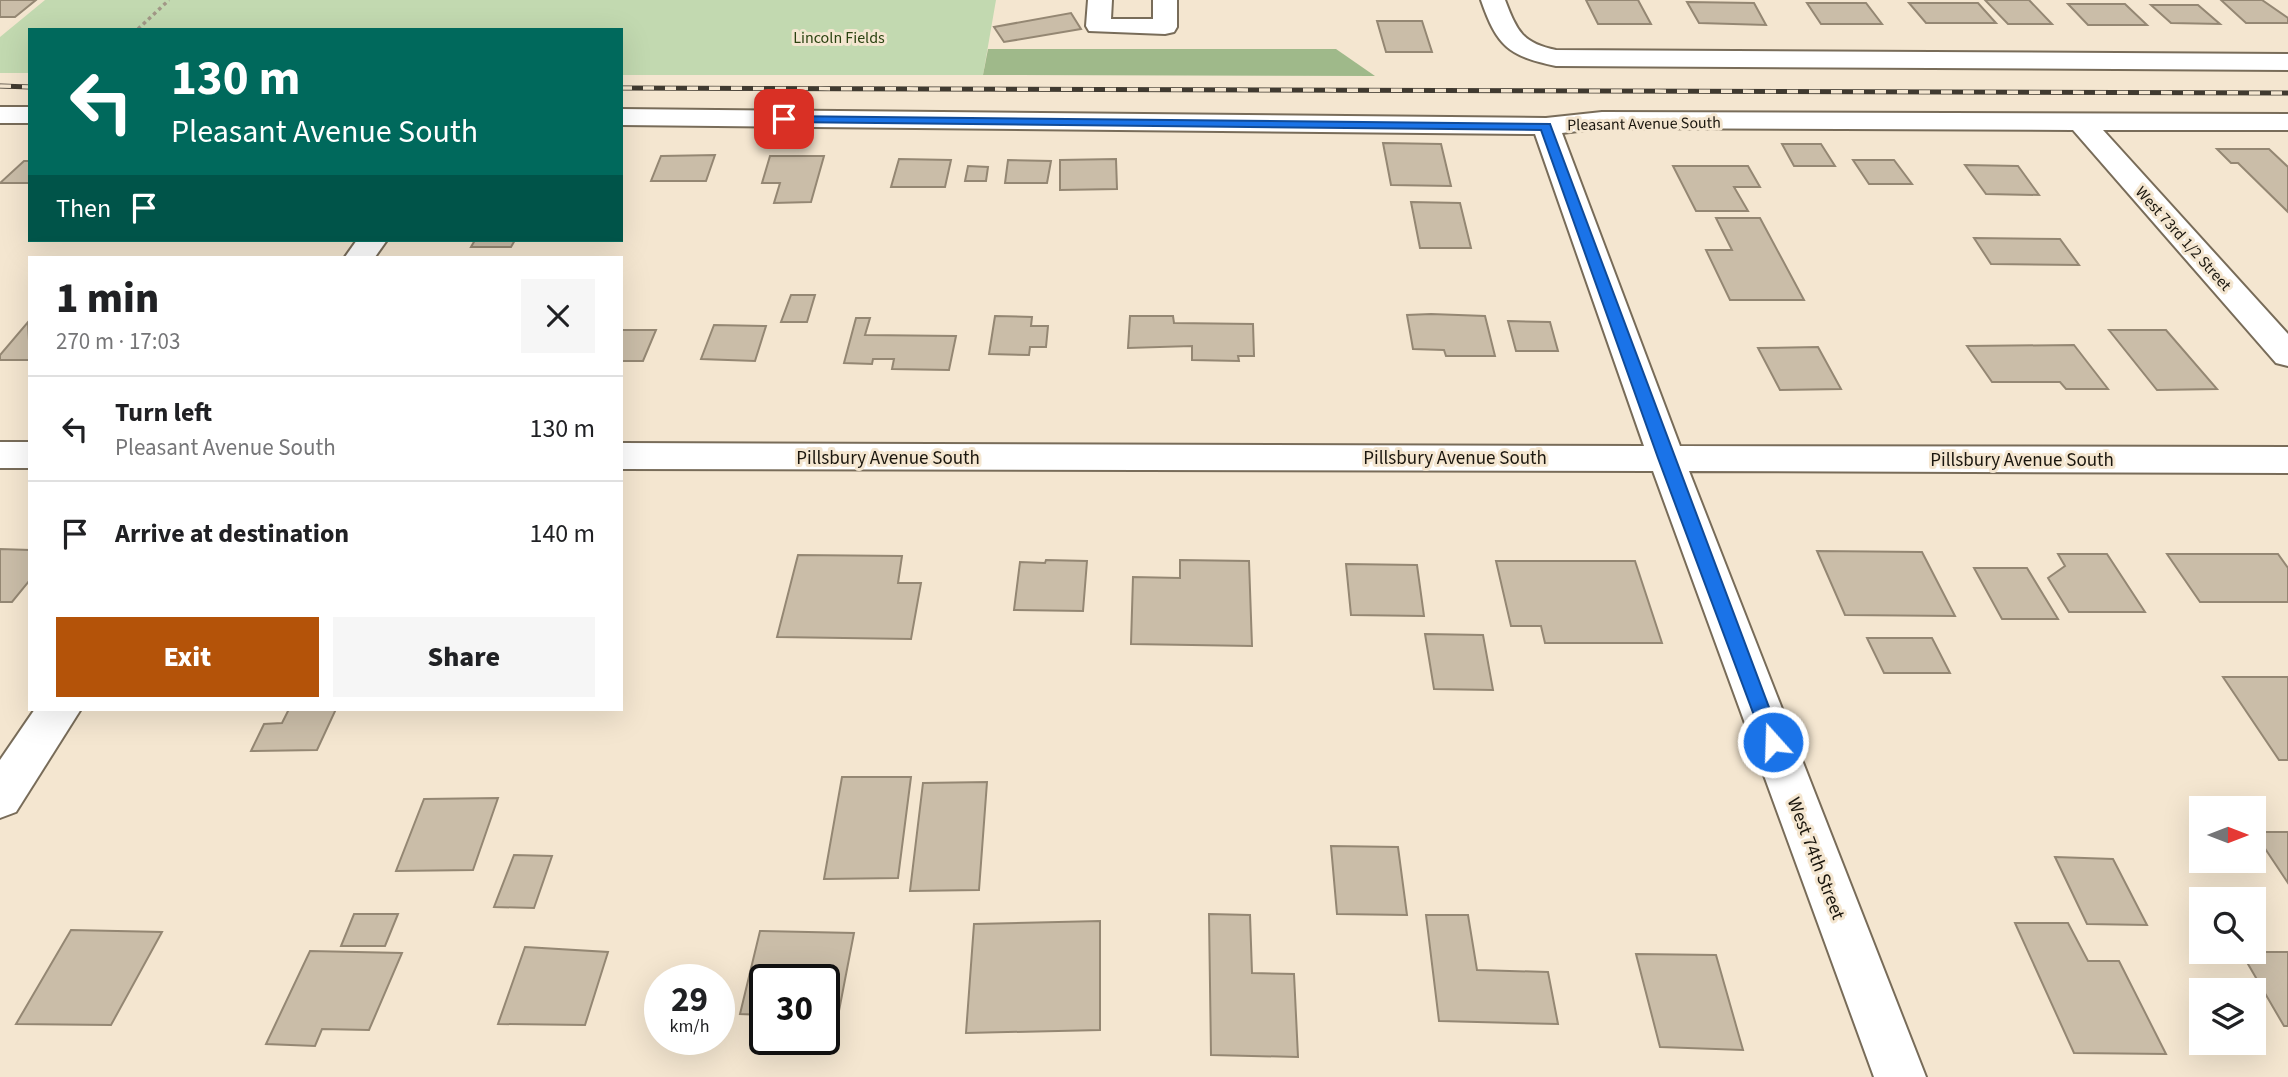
<!DOCTYPE html>
<html lang="en">
<head>
<meta charset="utf-8">
<style>
  :root { --surface:#fff; --page:#f6f6f6; --text:#202124; --muted:#757577; --line:#e0e0e0; --accent:#b45309 }
  body { margin:0; font-family:"Source Sans 3",sans-serif; background:var(--page); color:var(--text); height:100vh; display:flex; flex-direction:column; font-size:26px; white-space:nowrap }
  * { box-sizing:border-box; margin:0 }
  p { font-size:23px; color:var(--muted) }
  .icon { flex:none; width:38px; height:38px; fill:none; stroke:currentColor; stroke-width:2; stroke-linecap:round; stroke-linejoin:round }
  .map { position:relative; flex:1; overflow:hidden }
  .panel { position:absolute; left:28px; top:256px; width:595px; height:455px; display:flex; flex-direction:column; background:var(--surface); border-radius:0px; box-shadow:0 7px 28px #0002 }
  .panel>* { flex:none }
  .hud { position:absolute; left:28px; top:28px; width:595px; height:214px; border-radius:0px; box-shadow:0 7px 28px #0002; background:#00695c; color:#fff; overflow:hidden }
  .needle { width:46px; rotate:90deg }
  .controls { position:absolute; left:2189px; top:796px; display:grid; gap:14px }
  .controls a { display:grid; place-items:center; width:77px; height:77px; border-radius:0px; background:var(--surface); box-shadow:0 7px 28px #0002; font-size:35px }
  .speed { position:absolute; left:644px; top:964px; display:flex; gap:14px; font-size:35px; font-weight:700; text-align:center }
  .speed>* { display:grid; place-content:center; width:91px; height:91px; border-radius:50%; background:var(--surface); box-shadow:0 7px 28px #0002; line-height:1 }
  .speed small { font-size:18px; font-weight:400 }
  .speed .limit { border:4px solid #111; border-radius:10px; background:#fff; color:#111 }
  .pin { position:absolute; display:grid; place-items:center; width:60px; height:60px; color:#fff; margin:-30px; border-radius:14px; box-shadow:0 4px 10px #0006 }
  .me { position:absolute; width:77px; margin:-38px; rotate:340deg; stroke-linejoin:round; filter:drop-shadow(0 0 5px #0008) }
  .turn { display:flex; align-items:center; gap:24px; height:147px; padding:0 28px; font-size:32px }
  .turn .icon { width:91px; height:91px; stroke-width:2.5 }
  .turn b { display:block; font-size:49px; line-height:60px }
  .then { display:flex; align-items:center; height:66px; padding:0 28px; background:#0003; gap:14px; font-size:26px }
  .round { display:grid; place-items:center; flex:none; width:74px; height:74px; border-radius:0px; background:var(--page) }
  .headline { display:flex; align-items:center; justify-content:space-between; height:119px; padding:0 28px }
  h1 { font-size:42px; font-weight:800; line-height:52px }
  .button { display:flex; gap:14px; margin-top:auto; padding:14px 28px }
  .button a { flex:1; height:80px; border-radius:0px; background:var(--accent); color:#fff; font-size:28px; font-weight:800; line-height:80px; text-align:center }
  .button a+a { background:var(--page); color:var(--text) }
  ul { padding:0; list-style:none }
  li { display:flex; align-items:center; gap:21px; height:105px; padding:0 28px; border-top:2px solid var(--line) }
  li div { flex:1 }
  li b { display:block; font-size:26px }
  li em { font-style:normal }
  .map>svg:first-child { display:block }
</style>
</head>
<body>
<div class="map">
<svg width="2288" height="1077" viewBox="0 0 2288 1077">
  <rect width="100%" height="100%" fill="#f4e6d0"/>
  <polygon fill="#c2d9b0" points="45,0 996,0 983,75 621,75 621,30 30,30 30,73 0,73 0,37"/>
  <polygon fill="#9fb98a" points="988,49 1336,49 1375,76 983,75"/>
  <g fill="#cabda8" stroke="#948773" stroke-width="2">
    <polygon points="0,0 36,0 15,17 0,17"/>
    <polygon points="1586,0 1638,0 1651,24 1598,24"/>
    <polygon points="1985,0 2029,0 2052,24 2008,24"/>
    <polygon points="2221,0 2262,0 2288,18 2288,23 2246,23"/>
    <polygon points="1687,2 1754,3 1766,25 1699,23"/>
    <polygon points="1807,3 1866,3 1882,24 1821,24"/>
    <polygon points="1909,3 1978,3 1996,23 1926,23"/>
    <polygon points="2068,4 2125,4 2147,25 2088,25"/>
    <polygon points="2151,5 2198,5 2220,24 2171,23"/>
    <polygon points="1071,13 1081,29 1004,42 994,27"/>
    <polygon points="1377,21 1422,21 1432,52 1386,52"/>
    <polygon points="1383,143 1441,144 1451,186 1391,185"/>
    <polygon points="1782,144 1821,144 1835,166 1794,166"/>
    <polygon points="2217,149 2269,149 2288,167 2288,212 2238,163 2231,163"/>
    <polygon points="715,155 706,181 651,181 661,156"/>
    <polygon points="770,156 824,156 811,202 774,203 780,183 762,183"/>
    <polygon points="899,159 951,160 945,187 891,187"/>
    <polygon points="1116,159 1117,189 1060,190 1060,160"/>
    <polygon points="1008,160 1051,161 1047,183 1005,183"/>
    <polygon points="1853,160 1894,160 1912,184 1869,184"/>
    <polygon points="24,161 30,161 30,183 0,183"/>
    <polygon points="1965,165 2018,166 2039,195 1986,194"/>
    <polygon points="968,166 988,167 986,181 965,181"/>
    <polygon points="1673,166 1748,166 1760,187 1734,187 1748,211 1696,211"/>
    <polygon points="1411,202 1460,203 1471,248 1420,248"/>
    <polygon points="1716,218 1760,218 1804,300 1730,300 1706,250 1732,250"/>
    <polygon points="1974,238 2060,239 2079,265 1991,264"/>
    <polygon points="475,240 515,240 511,247 471,247"/>
    <polygon points="791,295 815,295 807,322 781,322"/>
    <polygon points="1431,314 1485,316 1495,356 1446,356 1444,350 1413,349 1407,315"/>
    <polygon points="995,316 1032,317 1031,326 1048,326 1046,347 1030,347 1029,355 989,354"/>
    <polygon points="1130,316 1173,316 1174,323 1253,324 1254,356 1238,356 1239,361 1192,360 1192,346 1128,348"/>
    <polygon points="856,318 870,318 865,335 956,336 949,370 892,369 894,359 873,359 872,364 844,363"/>
    <polygon points="1508,321 1550,322 1558,351 1516,351"/>
    <polygon points="28,322 30,360 0,360 0,355"/>
    <polygon points="714,325 766,326 755,361 701,359"/>
    <polygon points="621,330 656,330 643,361 621,361"/>
    <polygon points="2109,330 2166,330 2217,389 2157,390"/>
    <polygon points="2074,345 2108,389 2066,389 2060,382 1992,382 1967,346"/>
    <polygon points="1818,347 1841,389 1780,390 1758,348"/>
    <polygon points="0,549 30,550 30,580 12,602 0,602"/>
    <polygon points="1817,551 1922,552 1955,616 1845,615"/>
    <polygon points="2058,554 2107,554 2145,612 2069,612 2048,578 2065,566"/>
    <polygon points="2167,554 2278,554 2288,568 2288,602 2200,602"/>
    <polygon points="798,555 902,556 898,583 921,583 911,639 777,637"/>
    <polygon points="1046,560 1087,561 1083,611 1014,610 1020,562 1045,563"/>
    <polygon points="1180,560 1249,561 1252,646 1131,644 1133,577 1180,578"/>
    <polygon points="1496,561 1635,561 1662,643 1545,643 1541,626 1511,626"/>
    <polygon points="1346,564 1417,565 1424,616 1351,615"/>
    <polygon points="1974,568 2027,568 2058,619 2002,619"/>
    <polygon points="1425,634 1483,635 1493,690 1434,689"/>
    <polygon points="1867,638 1932,638 1950,673 1884,673"/>
    <polygon points="2223,677 2288,677 2288,760 2279,760"/>
    <polygon points="289,709 336,709 317,750 251,751 264,724 282,723"/>
    <polygon points="842,777 911,777 898,878 824,879"/>
    <polygon points="987,782 979,890 910,891 923,783"/>
    <polygon points="498,798 473,870 396,871 424,799"/>
    <polygon points="2254,832 2288,832 2288,883"/>
    <polygon points="1331,846 1398,847 1407,915 1337,914"/>
    <polygon points="514,855 552,856 534,908 494,907"/>
    <polygon points="2055,857 2113,859 2147,925 2087,924"/>
    <polygon points="354,914 398,914 385,946 341,946"/>
    <polygon points="1209,914 1250,915 1252,973 1294,974 1298,1057 1211,1055"/>
    <polygon points="1426,915 1468,915 1477,970 1548,972 1558,1024 1439,1021"/>
    <polygon points="1100,921 1100,1030 966,1033 974,924"/>
    <polygon points="2015,923 2068,923 2088,961 2119,961 2166,1054 2074,1053"/>
    <polygon points="71,930 162,932 111,1025 16,1024"/>
    <polygon points="760,931 854,933 838,1016 824,1016 824,980 765,980 765,1015 740,1014"/>
    <polygon points="525,947 608,952 585,1025 498,1024"/>
    <polygon points="310,951 402,953 369,1030 322,1029 315,1046 266,1044"/>
    <polygon points="2241,952 2288,952 2288,1026 2284,1026"/>
    <polygon points="1636,954 1716,955 1743,1050 1660,1047"/>
  </g>
  <g fill="none" stroke-linecap="round" stroke-linejoin="round">
    <defs>
      <g id="minor">
        <polygon points="1088,0 1112,0 1111,19 1153,19 1153,0 1177,0 1177,27 1174,32 1165,34 1089,31 1086,26"/>
        <path d="M1481,0H1505C1517,31 1522,43 1556,50L2288,54V70L1556,66C1508,56 1497,46 1481,0Z"/>
        <rect x="0" y="107" width="30" height="16"/>
        <polygon points="621,109 1546,118 1602,112 2288,114 2288,130 2103,130 2288,334 2288,366 2276,363 2073,130 1602,128 1562,133 1680,446 2288,447 2288,473 1689,471 1926,1077 1874,1077 1653,471 621,469 621,443 1644,446 1535,134 621,125"/>
        <polygon points="357,240 387,240 375,257 345,257"/>
        <rect x="0" y="442" width="30" height="26"/>
        <polygon points="35,709 81,709 16,812 0,818 0,760"/>
      </g>
    </defs>
    <use href="#minor" stroke="#786c59" stroke-width="4"/>
    <polyline stroke="#a29887" stroke-width="3.5" stroke-dasharray="3.5 3.5" stroke-linecap="butt" points="138,29 169,0"/>
    <use href="#minor" fill="#fff" fill-rule="evenodd"/>
    <defs>
      <g id="rail">
        <polyline points="0,86 30,87"/>
        <polyline points="621,88 2288,93"/>
      </g>
    </defs>
    <use href="#rail" stroke="#403a30" stroke-width="5"/>
    <use href="#rail" stroke="#f4e6d0" stroke-width="3.5" stroke-dasharray="11" stroke-linecap="butt"/>
  </g>
  <polygon fill="#1a73e8" stroke="#114b97" stroke-width="2" points="780,116 1550,124 1782,742 1780,747 1773,749 1767,747 1764,742 1658,458 1541,130 784,122 780,121"/>
  <g text-anchor="middle" stroke-width="6" stroke-linejoin="round" paint-order="stroke">
    <g font-size="16" fill="#2b4311" stroke="#f4e6d0">
      <text x="839" y="43">Lincoln Fields</text>
    </g>
    <g font-size="16" fill="#1a160e" stroke="#f4e6d0">
      <text transform="translate(1644 123) rotate(-1)" y="6">Pleasant Avenue South</text>
      <text transform="translate(2184 238) rotate(48)" y="6">West 73rd 1/2 Street</text>
    </g>
    <g font-size="19" fill="#1a160e" stroke="#f4e6d0">
      <text x="888" y="464">Pillsbury Avenue South</text>
      <text x="1455" y="464">Pillsbury Avenue South</text>
      <text x="2022" y="466">Pillsbury Avenue South</text>
      <text transform="translate(1817 858) rotate(69)" y="7">West 74th Street</text>
    </g>
  </g>
</svg>
<div class="controls">
<a><svg class="needle" viewBox="-14 -14 28 28"><path d="M0-13l5 13h-10z" fill="#e53935"/><path d="M0 13l5-13h-10z" fill="#757577"/></svg></a>
<a><svg class="icon" aria-label="search" viewBox="0 0 24 24"><circle cx="10" cy="10" r="6"/><path d="M15 15l6 6"/></svg></a>
<a><svg class="icon" aria-label="layers" viewBox="0 0 24 24"><path d="M12 4l9 5-9 5-9-5zM3 14l9 5 9-5"/></svg></a>
</div>
<div class="speed"><div>29<small>km/h</small></div><div class="limit">30</div></div>
<div class="pin" style="left:784px;top:119px;background:#d93025"><svg class="icon" aria-label="arrive" viewBox="0 0 24 24"><path d="M6 21V4h12l-3 4 3 4H6"/></svg></div>
<svg class="me" style="left:1773px;top:742px" viewBox="-20 -20 40 40"><circle r="17" fill="#1a73e8" stroke="#fff" stroke-width="3"/><path d="M0-11L8 9 0 5-8 9z" fill="#fff"/></svg>
<div class="hud">
<div class="turn"><svg class="icon" aria-label="left" viewBox="0 0 24 24"><path d="M17 20v-9H6M10 6l-5 5 5 5"/></svg><div><b>130 m</b>Pleasant Avenue South</div></div>
<div class="then">Then<svg class="icon" aria-label="arrive" viewBox="0 0 24 24"><path d="M6 21V4h12l-3 4 3 4H6"/></svg></div>
</div>
<section class="panel">
<div class="headline"><div><h1>1 min</h1><p>270 m · 17:03</p></div><a class="round"><svg class="icon" aria-label="close" viewBox="0 0 24 24"><path d="M6 6l12 12M18 6L6 18"/></svg></a></div>
<ul>
<li><svg class="icon" aria-label="left" viewBox="0 0 24 24"><path d="M17 20v-9H6M10 6l-5 5 5 5"/></svg><div><b>Turn left</b><p>Pleasant Avenue South</p></div><em>130 m</em></li>
<li><svg class="icon" aria-label="arrive" viewBox="0 0 24 24"><path d="M6 21V4h12l-3 4 3 4H6"/></svg><div><b>Arrive at destination</b></div><em>140 m</em></li>
</ul>
<div class="button"><a>Exit</a><a>Share</a></div>
</section>
</div>
</body>
</html>
